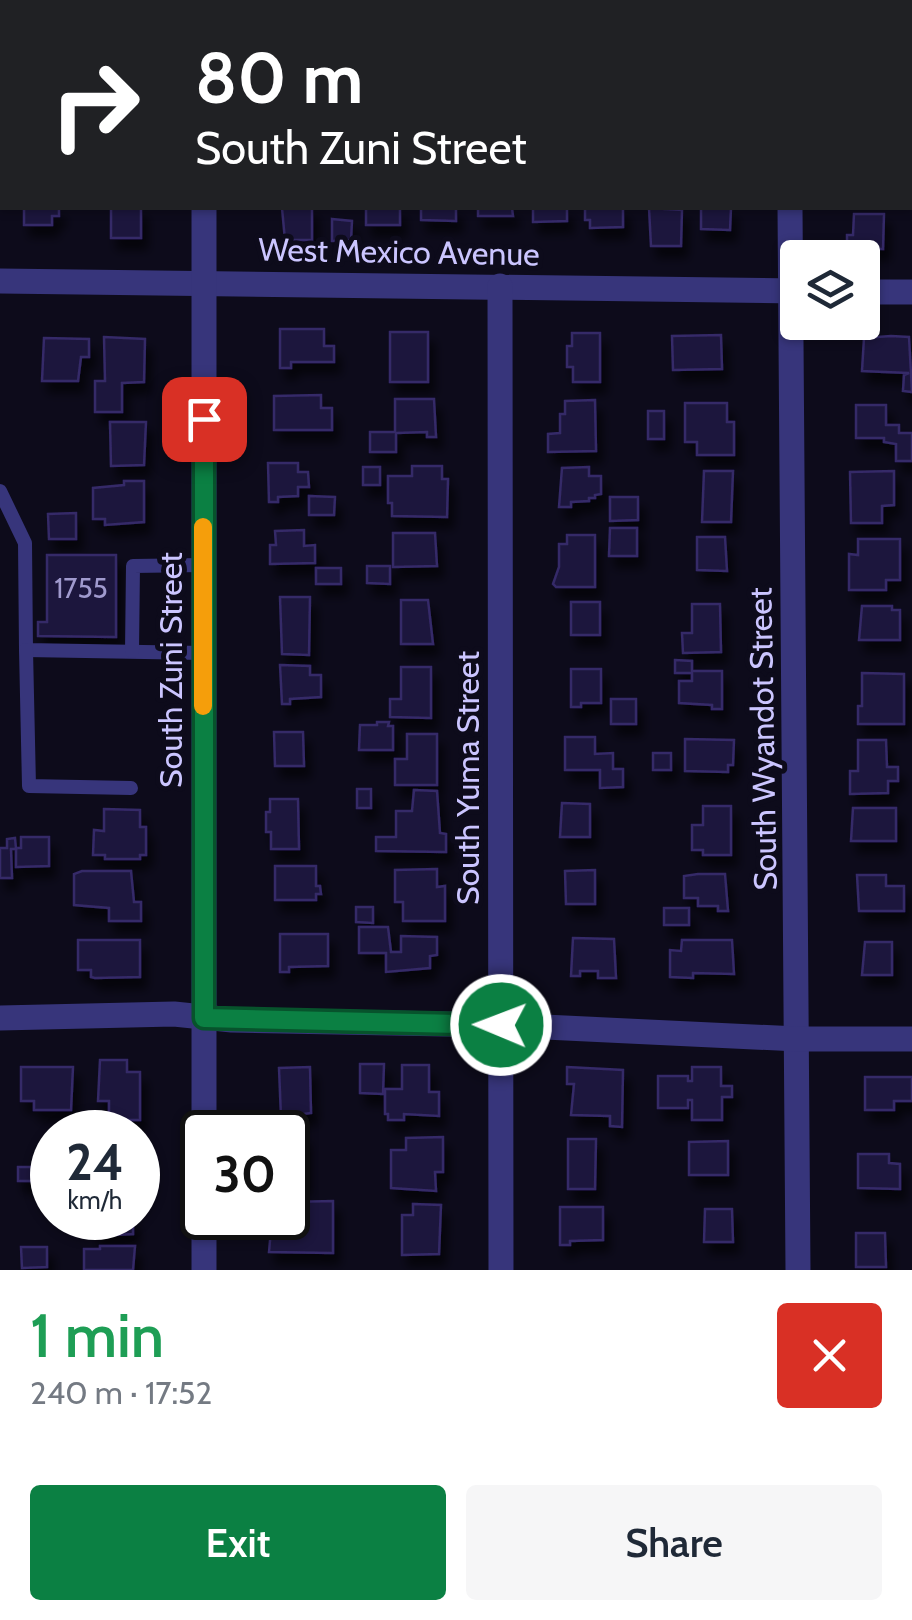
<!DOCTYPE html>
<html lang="en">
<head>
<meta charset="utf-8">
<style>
  :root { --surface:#fff; --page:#f6f6f7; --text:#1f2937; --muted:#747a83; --accent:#0b8043 }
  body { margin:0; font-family:Cabin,sans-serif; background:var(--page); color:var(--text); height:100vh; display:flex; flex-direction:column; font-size:38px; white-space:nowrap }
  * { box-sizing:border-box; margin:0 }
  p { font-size:32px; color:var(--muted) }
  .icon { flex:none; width:55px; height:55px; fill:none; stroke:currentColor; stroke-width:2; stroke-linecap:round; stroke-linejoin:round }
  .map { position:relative; height:1270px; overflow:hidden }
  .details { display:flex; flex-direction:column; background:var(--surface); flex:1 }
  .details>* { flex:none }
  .banner { position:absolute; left:0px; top:0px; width:912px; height:210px; box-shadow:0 2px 8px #0004; background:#202124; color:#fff; overflow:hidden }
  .buttons { position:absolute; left:780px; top:240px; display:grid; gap:20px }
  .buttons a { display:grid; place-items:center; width:100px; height:100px; border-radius:10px; background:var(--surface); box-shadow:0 2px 8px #0004; font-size:50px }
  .speed { position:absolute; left:30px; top:1110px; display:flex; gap:20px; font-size:50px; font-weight:700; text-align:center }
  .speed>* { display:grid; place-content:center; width:130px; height:130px; border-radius:50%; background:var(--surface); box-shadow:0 2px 8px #0004; line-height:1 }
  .speed small { font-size:25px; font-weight:400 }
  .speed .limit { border:5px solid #111; border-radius:15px; background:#fff; color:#111 }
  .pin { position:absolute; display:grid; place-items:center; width:85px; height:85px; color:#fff; margin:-42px; border-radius:20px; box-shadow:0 5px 15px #0006 }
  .me { position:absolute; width:110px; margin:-55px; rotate:271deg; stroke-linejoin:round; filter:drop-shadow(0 0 8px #0008) }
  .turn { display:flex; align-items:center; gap:35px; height:210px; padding:0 30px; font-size:45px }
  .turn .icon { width:130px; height:130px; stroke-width:2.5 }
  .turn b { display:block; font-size:70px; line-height:85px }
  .round { display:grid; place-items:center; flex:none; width:105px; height:105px; border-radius:10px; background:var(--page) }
  .headline { display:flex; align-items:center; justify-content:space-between; height:170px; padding:0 30px }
  h1 { font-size:60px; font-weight:600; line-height:75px; color:#1e9e55 }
  .cta { display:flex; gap:20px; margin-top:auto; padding:20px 30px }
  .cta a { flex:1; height:115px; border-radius:10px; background:var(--accent); color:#fff; font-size:40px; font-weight:600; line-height:115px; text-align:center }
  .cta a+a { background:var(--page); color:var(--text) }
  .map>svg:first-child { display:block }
</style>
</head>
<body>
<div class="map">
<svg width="912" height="1270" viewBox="0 0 912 1270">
  <defs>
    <filter id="shadow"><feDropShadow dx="6" dy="11" stdDeviation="5" flood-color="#0009"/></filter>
  </defs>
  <rect width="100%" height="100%" fill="#0d0b1b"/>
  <g fill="#1e173c" stroke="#342968" stroke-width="2.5" filter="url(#shadow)">
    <polygon points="24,208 59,208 59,216 52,216 52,225 24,225"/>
    <rect x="111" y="208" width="30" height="30"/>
    <polygon points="282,208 312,208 312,240 285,240"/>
    <rect x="366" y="208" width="34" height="17"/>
    <polygon points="421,208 456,208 456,221 421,220"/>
    <polygon points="478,208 512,208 513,216 478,216"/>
    <polygon points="533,208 567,208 567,221 533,222"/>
    <polygon points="585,208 623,208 623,227 590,228 590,220 585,220"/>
    <polygon points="649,208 682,210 681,246 651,246"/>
    <polygon points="701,208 731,208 730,230 701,229"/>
    <polygon points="854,214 884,214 883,249 847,248 847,235 853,235"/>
    <polygon points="332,219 352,221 351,240 332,241"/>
    <polygon points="280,329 324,329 324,346 334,346 334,362 291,362 291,368 280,368"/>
    <rect x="390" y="332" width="38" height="50"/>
    <polygon points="572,333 600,333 600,382 573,382 573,367 567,367 567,346 572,346"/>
    <polygon points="721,335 722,369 673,370 672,336"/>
    <polygon points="891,336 909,337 912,392 903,391 904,375 909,373 862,371 864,338"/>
    <polygon points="104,337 145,339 144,382 122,383 122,412 95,412 95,381 105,381"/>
    <polygon points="44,338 89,339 89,357 81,357 78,381 42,381"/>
    <polygon points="321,395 321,408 332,408 332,430 274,430 274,396"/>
    <polygon points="395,399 434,399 436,437 427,437 427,432 396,433 396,452 370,452 370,432 395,432"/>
    <polygon points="595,400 596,451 548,452 548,434 560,433 560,414 565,414 565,401"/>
    <polygon points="685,403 727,403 727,422 734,422 734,455 697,455 697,442 685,442"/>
    <polygon points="856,405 886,405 886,425 899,425 899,433 912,433 912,461 896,461 896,444 884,442 884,438 856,438"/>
    <rect x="648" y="411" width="16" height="28"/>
    <polygon points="110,422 146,422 144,465 111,466"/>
    <polygon points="268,463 298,463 298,472 308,472 309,487 298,487 298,496 278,497 278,502 269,502"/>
    <polygon points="412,466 442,466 442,479 448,479 447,517 392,516 392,503 388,503 388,476 412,476"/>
    <rect x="363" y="467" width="17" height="18"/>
    <polygon points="589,467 589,476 601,476 601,494 595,495 595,498 589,498 589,501 571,502 571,507 559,507 562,468"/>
    <polygon points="704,471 733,471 731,522 702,522"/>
    <polygon points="894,471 894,505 882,506 882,523 851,523 850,472"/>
    <polygon points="124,481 144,481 144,522 105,525 105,519 93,519 93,488 124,485"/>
    <polygon points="309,496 335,497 334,515 309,515"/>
    <polygon points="610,497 638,497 638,520 610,521"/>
    <polygon points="76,513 76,539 49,539 48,514"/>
    <polygon points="610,528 637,528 637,556 609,556"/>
    <polygon points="304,530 304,546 315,545 315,563 270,564 270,545 276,545 275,531"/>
    <polygon points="393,533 435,533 437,566 393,567"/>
    <polygon points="567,535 595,535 595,587 556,587 553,584 559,567 559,544 567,544"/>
    <polygon points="697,537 725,537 727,571 697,570"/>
    <polygon points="858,539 900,539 900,580 886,580 886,590 849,590 849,554 858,555"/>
    <polygon points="47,555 116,555 116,637 38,636 38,622 47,622"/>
    <polygon points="367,566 390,566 390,584 367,583"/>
    <rect x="316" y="568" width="25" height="16"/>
    <polygon points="280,597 310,597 309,655 282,654"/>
    <polygon points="401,600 428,600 433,644 401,644"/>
    <rect x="571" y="602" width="29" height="33"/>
    <polygon points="692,604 720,604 721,652 683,653 682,633 692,633"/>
    <polygon points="862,606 892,606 892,610 900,610 900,640 859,640"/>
    <polygon points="675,660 692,661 692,671 722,671 722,709 712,709 712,705 679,703 679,681 692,681 692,673 675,673"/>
    <polygon points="280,665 310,666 310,675 321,675 321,697 290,699 290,704 282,704"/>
    <polygon points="401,667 431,667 431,718 390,717 390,699 401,699"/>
    <polygon points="571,669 601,669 601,703 581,703 581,707 571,707"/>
    <polygon points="862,673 904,674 904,724 858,724 858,706 862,706"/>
    <rect x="611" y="699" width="25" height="25"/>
    <polygon points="377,722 389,722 388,726 393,726 393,750 359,750 360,725 377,725"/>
    <polygon points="274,732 303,732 304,766 275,766"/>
    <polygon points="407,734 437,734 437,785 395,785 395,759 407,759"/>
    <polygon points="565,737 595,737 595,754 613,753 613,769 623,769 623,787 600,788 600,770 565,770"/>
    <polygon points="685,739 734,740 733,765 728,765 728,772 685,771"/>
    <polygon points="858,740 886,740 887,767 898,767 898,781 888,781 888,793 850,794 850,771 858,771"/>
    <rect x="653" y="753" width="18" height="17"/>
    <rect x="357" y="789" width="14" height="19"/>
    <polygon points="414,790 437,791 440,833 446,834 446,852 376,851 376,837 396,837 396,811 412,811"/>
    <polygon points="270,799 298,799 299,849 271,849 271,832 266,832 266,812 270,812"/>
    <polygon points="562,803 590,804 590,837 560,837"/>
    <polygon points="703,806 731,806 731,855 703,855 703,850 692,850 692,825 703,825"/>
    <polygon points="853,808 896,808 896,841 851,841"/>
    <polygon points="104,809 140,810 140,827 146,827 146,855 140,855 140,859 105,859 105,855 93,855 94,830 104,831"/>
    <polygon points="21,837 49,837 49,866 16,867 16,848 21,848"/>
    <polygon points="15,838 16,849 11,849 12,878 0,878 0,848 7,848 7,839"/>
    <polygon points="275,866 316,866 316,886 320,886 321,894 316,894 316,900 275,900"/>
    <polygon points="437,869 437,887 445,886 445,921 403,921 403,902 395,902 395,870"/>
    <polygon points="595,870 595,904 566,904 565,871"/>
    <polygon points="82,871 131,871 134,902 141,902 141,921 109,921 109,908 74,905 74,874"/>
    <polygon points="698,874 725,874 728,911 718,911 718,906 698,906 698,898 684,898 684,876"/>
    <polygon points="857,875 886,875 886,886 904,886 904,911 859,911"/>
    <polygon points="356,907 373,907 373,923 356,922"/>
    <rect x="664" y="908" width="25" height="17"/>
    <polygon points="359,927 388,927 391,952 401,952 401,936 437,937 437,955 430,956 430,968 386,972 386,953 359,953"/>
    <polygon points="280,934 328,934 328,966 289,967 289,972 280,972"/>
    <polygon points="573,938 614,939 616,978 598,978 598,971 580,971 580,976 571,976"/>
    <polygon points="78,940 140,940 140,977 95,978 91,977 91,970 78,970"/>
    <polygon points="682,940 732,940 734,974 693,973 693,978 670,977 670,950 681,951"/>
    <polygon points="865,942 892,942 892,975 862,975"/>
    <polygon points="100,1060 127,1060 127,1072 140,1072 140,1120 109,1120 109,1101 98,1101"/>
    <polygon points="360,1064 384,1064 383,1094 360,1093"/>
    <polygon points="402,1065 429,1065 429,1092 439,1092 439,1116 404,1114 404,1120 388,1120 388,1114 385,1114 385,1089 402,1089"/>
    <polygon points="21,1067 73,1067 71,1110 34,1110 34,1101 21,1101"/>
    <polygon points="310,1067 311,1113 281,1117 279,1068"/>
    <polygon points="567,1067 623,1070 622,1127 610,1126 610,1116 571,1115 574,1084 567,1084"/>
    <polygon points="692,1067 721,1067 721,1086 732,1086 732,1097 722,1097 722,1120 692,1120 692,1100 688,1100 688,1108 658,1108 658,1076 688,1076 688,1081 692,1081"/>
    <polygon points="865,1077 912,1077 912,1101 894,1101 894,1110 865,1110"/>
    <polygon points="288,1135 304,1135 304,1183 288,1182"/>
    <polygon points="443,1137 443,1172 435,1172 436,1191 391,1188 391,1150 406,1150 406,1138"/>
    <polygon points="568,1139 596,1139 595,1189 568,1189"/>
    <polygon points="728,1141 728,1175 689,1175 689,1142"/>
    <polygon points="858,1154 889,1154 889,1163 900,1164 900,1189 858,1188"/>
    <rect x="18" y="1167" width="19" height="14"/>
    <polygon points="333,1201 333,1253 269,1252 272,1218 288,1218 288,1202"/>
    <polygon points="413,1204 441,1205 439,1254 402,1255 402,1215 413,1215"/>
    <polygon points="560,1207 603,1207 603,1240 570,1241 570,1245 560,1245"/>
    <polygon points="705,1209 732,1209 733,1242 704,1242"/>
    <polygon points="90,1218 133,1218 133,1234 94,1236 93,1220"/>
    <polygon points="856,1233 885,1233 886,1267 856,1267"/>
    <polygon points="100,1246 135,1246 133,1270 84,1270 84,1249 100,1249"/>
    <polygon points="21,1247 47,1247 47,1267 22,1268"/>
  </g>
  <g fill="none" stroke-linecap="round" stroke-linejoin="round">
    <g stroke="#37357b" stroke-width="14">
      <polyline points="0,491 25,543 26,650 203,653"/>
      <polyline points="26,650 29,786 131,788"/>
      <polyline points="132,651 133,566 203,565"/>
    </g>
    <g stroke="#37357b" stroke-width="25">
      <polyline points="204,0 204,2"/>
      <polyline points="716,0 717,2"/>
      <polyline points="790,208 798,1270"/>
      <polyline points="0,281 798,291"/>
      <polyline points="500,286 501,1270"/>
      <polyline points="862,292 912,292"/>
      <polyline points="0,1018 174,1014 232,1020 501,1025 798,1039 912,1039"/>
      <polyline points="204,1132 204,208"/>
      <polyline points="204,1218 204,1270"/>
    </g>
  </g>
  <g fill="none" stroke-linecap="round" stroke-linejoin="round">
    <defs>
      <polyline id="route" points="204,419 204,1018 501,1025"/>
    </defs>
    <use href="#route" stroke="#07532c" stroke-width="25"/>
    <use href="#route" stroke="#0b8043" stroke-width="18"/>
    <polyline stroke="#f59e0b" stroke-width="18" points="203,706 203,527"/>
  </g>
  <g text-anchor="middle" stroke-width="10" stroke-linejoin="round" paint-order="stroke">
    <g font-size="28" fill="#a09ace">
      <text x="81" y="598">1755</text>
    </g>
    <g font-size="32" fill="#cbc5ff" stroke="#0d0b1b">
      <text transform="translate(399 252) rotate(1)" y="11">West Mexico Avenue</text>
      <text transform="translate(171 670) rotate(-90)" y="11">South Zuni Street</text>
      <text transform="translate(763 739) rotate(-91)" y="11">South Wyandot Street</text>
      <text transform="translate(468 778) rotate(-90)" y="11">South Yuma Street</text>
    </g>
  </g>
</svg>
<div class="buttons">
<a><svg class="icon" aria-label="layers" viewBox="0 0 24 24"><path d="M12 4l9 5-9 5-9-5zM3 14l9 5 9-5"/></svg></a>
</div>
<div class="speed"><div>24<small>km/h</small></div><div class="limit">30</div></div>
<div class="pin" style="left:204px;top:419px;background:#d93025"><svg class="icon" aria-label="arrive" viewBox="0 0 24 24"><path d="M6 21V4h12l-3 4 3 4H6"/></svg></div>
<svg class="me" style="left:501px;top:1025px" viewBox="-20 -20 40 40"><circle r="17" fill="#0b8043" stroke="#fff" stroke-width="3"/><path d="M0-11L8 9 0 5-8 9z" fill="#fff"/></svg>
<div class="banner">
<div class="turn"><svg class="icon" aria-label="right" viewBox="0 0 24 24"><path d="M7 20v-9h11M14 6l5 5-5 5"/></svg><div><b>80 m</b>South Zuni Street</div></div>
</div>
</div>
<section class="details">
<div class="headline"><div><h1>1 min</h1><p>240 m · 17:52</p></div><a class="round" style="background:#d93025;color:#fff"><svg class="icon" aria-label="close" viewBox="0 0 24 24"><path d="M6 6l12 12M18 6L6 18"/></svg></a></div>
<div class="cta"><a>Exit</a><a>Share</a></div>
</section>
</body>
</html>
